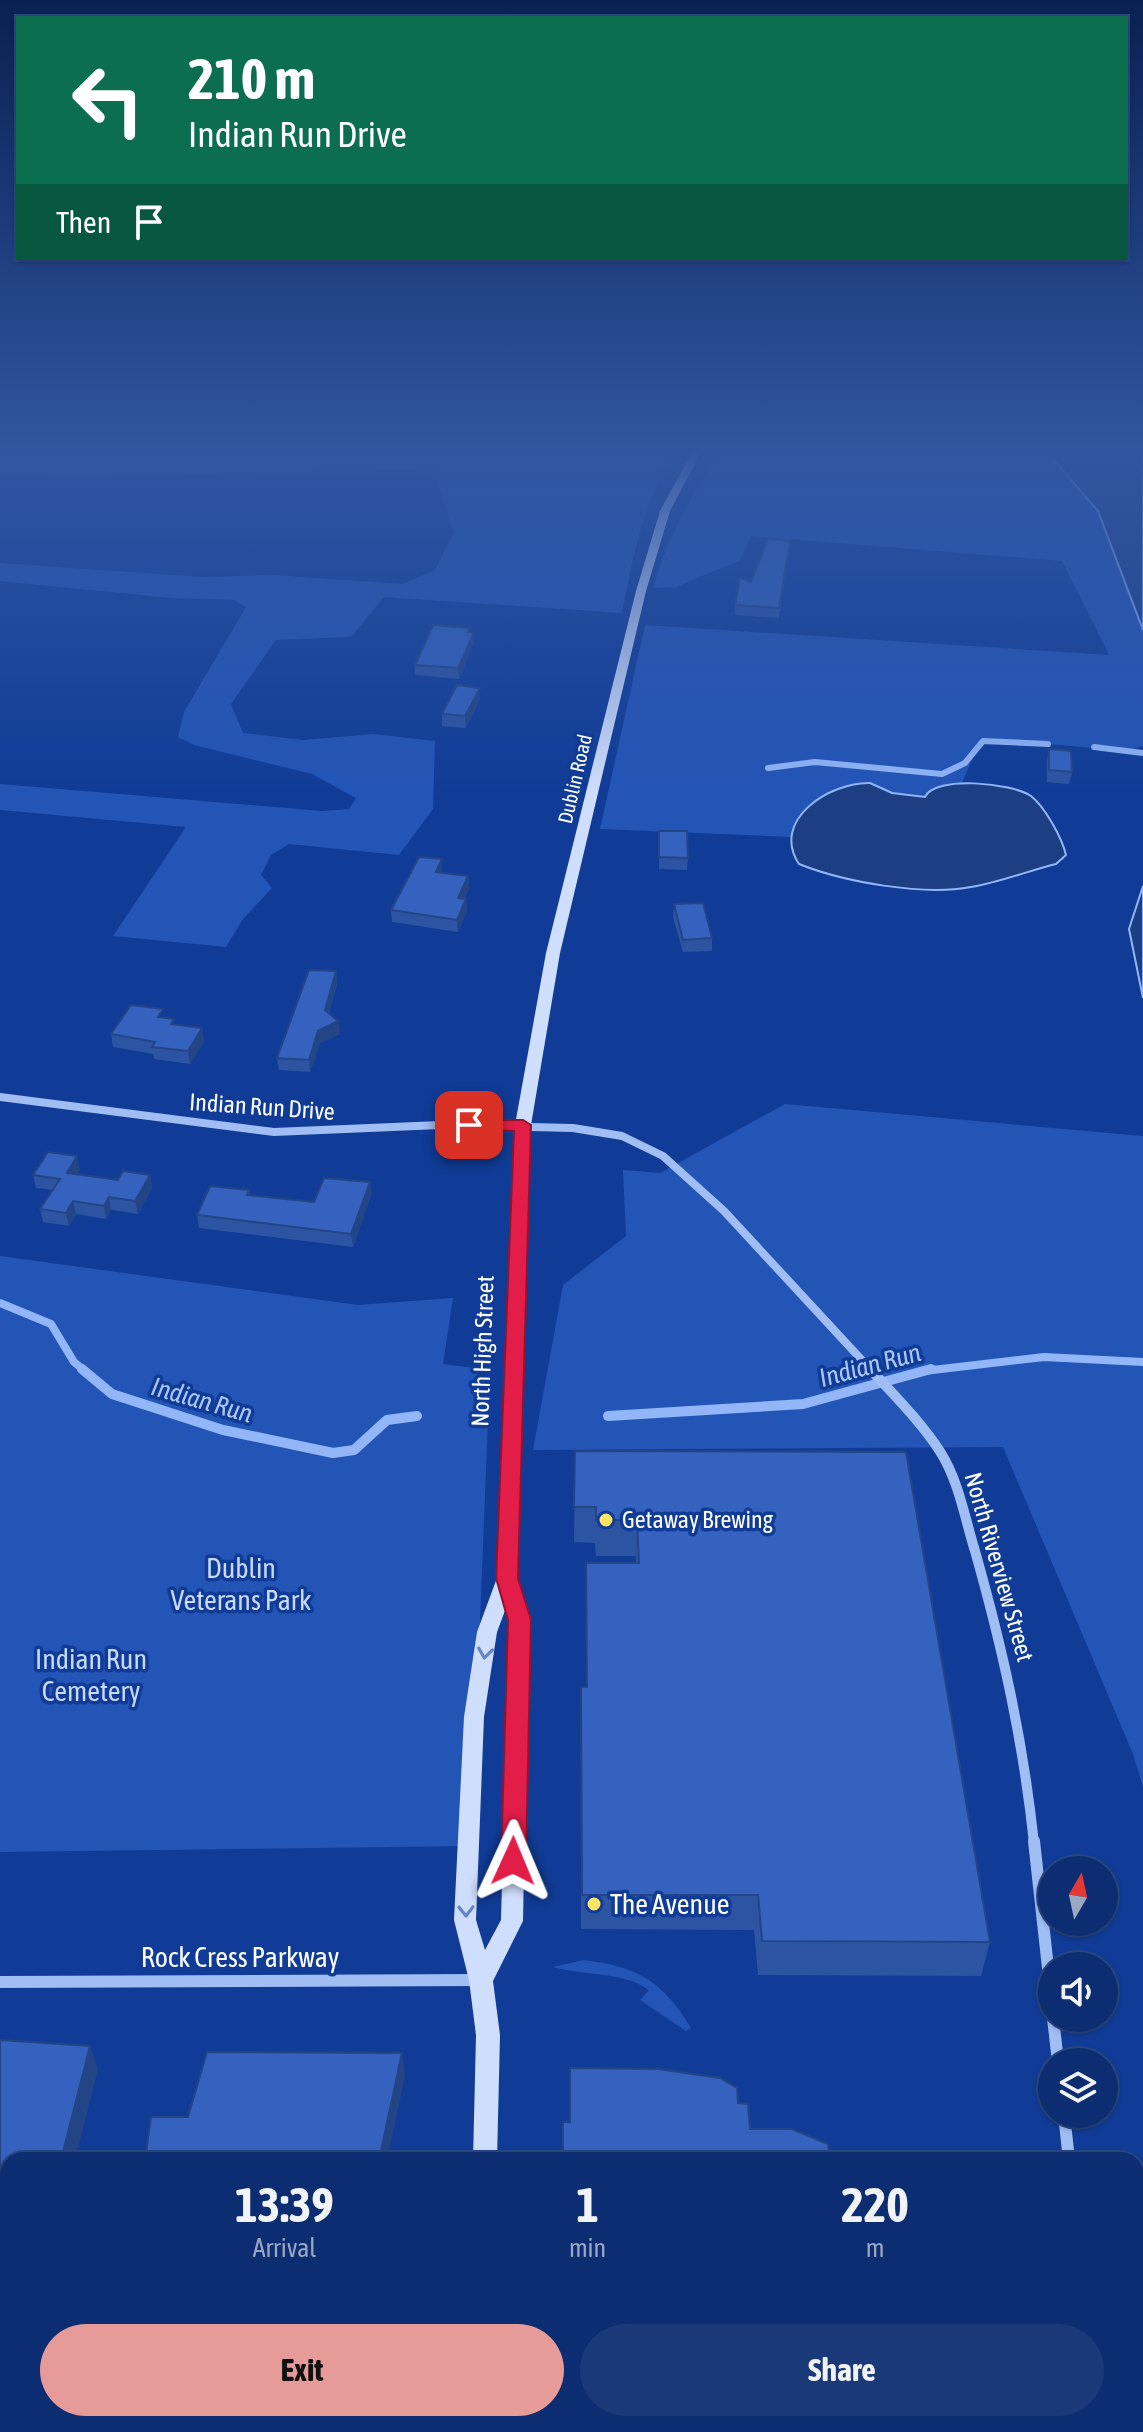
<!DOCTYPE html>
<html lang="en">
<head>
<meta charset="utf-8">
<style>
  :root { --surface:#0c2d71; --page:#1a3979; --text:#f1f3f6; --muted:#9aa8c3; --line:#2c4984; --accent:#e69b98 }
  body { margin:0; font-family:"Asap Condensed",sans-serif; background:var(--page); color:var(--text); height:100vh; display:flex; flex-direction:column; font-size:30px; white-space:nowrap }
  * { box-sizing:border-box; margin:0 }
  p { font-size:26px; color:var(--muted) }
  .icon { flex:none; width:44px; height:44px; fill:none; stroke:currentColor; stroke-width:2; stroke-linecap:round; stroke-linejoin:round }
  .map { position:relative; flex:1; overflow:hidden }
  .details { position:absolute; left:0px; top:2152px; width:1144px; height:280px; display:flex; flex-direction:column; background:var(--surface); border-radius:24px 24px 0 0; box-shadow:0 2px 6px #0004,0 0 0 2px var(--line) }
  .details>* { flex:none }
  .top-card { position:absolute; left:16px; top:16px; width:1112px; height:244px; border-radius:0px; box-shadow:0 2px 6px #0004,0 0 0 2px var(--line); background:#0b6e4f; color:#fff; overflow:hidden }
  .needle { width:52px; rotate:9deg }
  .fabs { position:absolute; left:1038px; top:1856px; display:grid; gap:16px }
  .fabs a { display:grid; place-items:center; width:80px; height:80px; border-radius:50%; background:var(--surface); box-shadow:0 2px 6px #0004,0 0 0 2px var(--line); font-size:40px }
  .pin { position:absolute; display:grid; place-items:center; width:68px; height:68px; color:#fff; margin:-34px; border-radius:16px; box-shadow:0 4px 12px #0006 }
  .me { position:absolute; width:88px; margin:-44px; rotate:1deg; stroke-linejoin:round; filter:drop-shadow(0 0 6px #0008) }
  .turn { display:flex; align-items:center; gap:28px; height:168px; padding:0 40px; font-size:36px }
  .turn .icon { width:104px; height:104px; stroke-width:2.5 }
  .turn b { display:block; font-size:56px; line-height:68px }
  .then { display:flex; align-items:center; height:76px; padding:0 40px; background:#0003; gap:16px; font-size:30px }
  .eta { display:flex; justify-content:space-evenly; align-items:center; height:136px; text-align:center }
  .eta b { font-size:48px; font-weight:700; line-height:56px }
  .primary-button { display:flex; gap:16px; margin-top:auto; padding:16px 40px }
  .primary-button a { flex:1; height:92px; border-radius:48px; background:var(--accent); color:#111; font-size:32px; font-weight:700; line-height:92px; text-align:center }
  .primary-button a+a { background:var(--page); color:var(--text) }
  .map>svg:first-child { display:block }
</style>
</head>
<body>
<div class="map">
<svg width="1143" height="2432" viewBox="0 0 1143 2432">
  <rect width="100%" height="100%" fill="#103c97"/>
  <g fill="#2355b7">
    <path d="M53,452H674C643,502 633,556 622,613L384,597L351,637L276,640L231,704L243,733L303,740L373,734L435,741L433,809L399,855L289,844L271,855L261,875L272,888L243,919L226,947L113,936L186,827L0,810V784L322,811L349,809L356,798L312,774L194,745L178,737L184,712L246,607L234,600L172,598L0,581V563L203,577L273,575L402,584L435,570L454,532L433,469L0,478V454Z"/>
    <path d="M721,452H1047L1098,511L1143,630V746L1127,751L981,738L962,783L934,789L925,797L892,793L870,783L851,784L803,811L791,837L600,829L645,625L1109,655L1062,561L751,536L740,560L676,587L653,588C667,538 691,495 721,452Z"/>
    <polygon points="785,1104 1143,1136 1143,1787 1133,1754 1003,1447 533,1450 563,1285 626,1236 623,1170 660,1173"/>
    <polygon points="0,1256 358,1305 453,1298 443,1364 490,1370 471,1846 0,1852"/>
    <path d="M584,1960C639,1967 662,1981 691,2028L686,2031L640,2000L649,1990C623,1971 584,1976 553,1967Z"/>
  </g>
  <g fill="#1d3e83" stroke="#92b6f8" stroke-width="2">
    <polygon points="1047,452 1143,452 1143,630 1098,511"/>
    <path d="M870,783L892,793L925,797C935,775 1012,783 1031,796C1045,807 1062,838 1066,855L1056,864C1028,871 1000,882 971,887C923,896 844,882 799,864C770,820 830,782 870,783Z"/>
    <polygon points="1143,886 1143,998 1129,929"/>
  </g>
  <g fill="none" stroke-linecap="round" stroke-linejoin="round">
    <g stroke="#92b6f8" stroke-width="6">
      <polyline points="1094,747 1143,753"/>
      <polyline points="768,768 815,762 942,774 965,763 983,741 1048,744"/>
    </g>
    <g stroke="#92b6f8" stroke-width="8">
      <polyline points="0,1303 51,1324 74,1362 85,1371"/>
      <polyline points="924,1371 1044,1357 1143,1362"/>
    </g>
    <g stroke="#92b6f8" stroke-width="10">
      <polyline points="82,1369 112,1394 223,1430 333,1453 354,1450 387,1420 417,1416"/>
      <polyline points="608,1416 803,1404 931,1369"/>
    </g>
    <polyline stroke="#a0bdf4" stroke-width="8" points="0,1097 274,1132 440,1125 573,1128 622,1136 663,1156 724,1211 872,1371"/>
    <path stroke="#a0bdf4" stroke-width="10" d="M870,1369C895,1396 921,1422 941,1453C959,1482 965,1519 975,1551C1003,1650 1023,1740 1034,1843"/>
    <g stroke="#a0bdf4" stroke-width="12">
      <polyline points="1034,1841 1052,2004"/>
      <polyline points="0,1982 479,1980"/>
      <polyline points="1053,2018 1058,2062"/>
      <polyline points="1064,2114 1069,2160"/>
      <polyline points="1054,2432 1055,2424"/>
    </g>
    <g fill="#d0defd" fill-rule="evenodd">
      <path d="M692,452H701L670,511L646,591L560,953L531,1125L517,1578L529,1620L523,1921L493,1981L500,2035L497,2160H473L476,2035L469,1980L454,1920L464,1717L477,1632L497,1578L515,1125L546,953L636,591L660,511ZM506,1608L509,1620L501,1920L485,1950L476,1920L484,1717L497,1632Z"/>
      <polygon points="453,2424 481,2424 480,2432 452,2432"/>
    </g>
  </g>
  <g fill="#2d54a3">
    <polygon points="790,541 779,618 735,615 735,605"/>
    <polygon points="470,632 474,633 474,643 459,679 415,675 415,665"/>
    <polygon points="480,688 480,699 466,728 442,726 442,714"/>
    <polygon points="1049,749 1072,772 1069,784 1047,782 1047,761"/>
    <polygon points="659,831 688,858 687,870 659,869"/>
    <polygon points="442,871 442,873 468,876 469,888 464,899 466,899 467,911 458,932 392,922 391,910"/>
    <polygon points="674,904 712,938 712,951 683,952 673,917"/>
    <polygon points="336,971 337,984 329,1013 338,1021 340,1034 320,1043 310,1072 279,1070 277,1058"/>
    <polygon points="164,1018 175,1025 202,1028 204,1041 190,1064 154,1059 153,1054 113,1047 111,1034"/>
    <polygon points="80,1169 77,1174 118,1180 150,1175 152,1188 138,1214 111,1210 106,1219 76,1214 69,1226 43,1222 40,1209 52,1190 36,1188 33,1175"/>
    <polygon points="370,1182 371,1195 353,1247 199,1228 197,1215 249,1190 250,1195 314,1202"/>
    <polygon points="575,1451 906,1452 990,1942 981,1976 758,1975 754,1930 581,1929 581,1687 586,1687 636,1563 636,1556 596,1556 595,1543 574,1542"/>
    <polygon points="330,2424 329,2432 98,2432 98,2430"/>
    <rect x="573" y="2424" width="92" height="8"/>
  </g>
  <g fill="#244585">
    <polygon points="474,633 474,643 459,679 458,668"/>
    <polygon points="480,688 480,699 466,728 465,716"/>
    <polygon points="442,859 442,871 436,884 436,872"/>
    <polygon points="468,876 469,888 459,910 458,898"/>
    <polygon points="466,899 467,911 458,932 457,920"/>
    <polygon points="336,971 337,984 326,1023 325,1010"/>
    <polygon points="338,1021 340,1034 320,1043 310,1072 309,1060 318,1031"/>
    <polygon points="202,1028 204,1041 190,1064 188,1051"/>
    <polygon points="77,1156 80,1169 69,1186 67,1173"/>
    <polygon points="150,1175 152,1188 138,1214 135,1201"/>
    <polygon points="370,1182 371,1195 353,1247 351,1234"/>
    <polygon points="109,1197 111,1210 106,1219 104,1206"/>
    <polygon points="73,1201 76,1214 69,1226 66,1213"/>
    <polygon points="90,2046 98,2069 75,2160 61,2160"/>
    <polygon points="402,2053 405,2076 387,2160 379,2160"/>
    <polygon points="8,2364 8,2424 6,2432 0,2432 0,2395"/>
    <polygon points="322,2424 330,2424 329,2432 320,2432"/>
  </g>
  <g fill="#3462be" stroke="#244585" stroke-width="2">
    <polygon points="768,539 790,541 779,608 735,605 740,578 751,582"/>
    <polygon points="433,625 470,628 468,632 474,633 458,668 415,665"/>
    <polygon points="457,685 480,688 465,716 442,714"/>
    <polygon points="1049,749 1071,751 1072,772 1049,770"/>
    <polygon points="659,831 687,831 688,858 659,857"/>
    <polygon points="419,857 442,859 436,872 468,876 458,898 466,899 457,920 391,910"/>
    <polygon points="703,903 712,938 683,940 674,904"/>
    <polygon points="309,970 336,971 325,1010 338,1021 318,1031 309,1060 277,1058"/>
    <polygon points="131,1005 163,1009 158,1017 174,1019 171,1024 202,1028 188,1051 152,1047 155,1042 111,1034"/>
    <polygon points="48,1152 77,1156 67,1173 118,1180 123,1171 150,1175 135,1201 109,1197 104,1206 73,1201 66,1213 40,1209 60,1179 33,1175"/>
    <polygon points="324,1178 370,1182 351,1234 197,1215 210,1186 249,1190 247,1195 314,1202"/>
    <polygon points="575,1451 906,1452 990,1942 762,1941 758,1895 582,1895 581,1687 587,1687 586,1563 639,1563 637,1520 596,1520 596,1507 574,1507"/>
    <polygon points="0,2040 90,2046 61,2160 8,2160 8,2364 0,2395"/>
    <polygon points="207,2052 402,2053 379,2160 145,2160 151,2117 188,2117"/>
    <polygon points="570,2068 658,2069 720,2078 737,2088 738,2103 748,2104 750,2129 792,2129 828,2144 830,2160 563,2160 563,2122 570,2122"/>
    <polygon points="99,2424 322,2424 320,2431 98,2430"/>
    <rect x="577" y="2424" width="88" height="8"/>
  </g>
  <defs><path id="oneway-chevron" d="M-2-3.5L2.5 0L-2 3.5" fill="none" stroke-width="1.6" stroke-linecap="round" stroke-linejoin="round" transform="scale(2)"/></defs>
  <g stroke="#6685c5">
    <use href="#oneway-chevron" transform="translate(485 1653) rotate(98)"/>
    <use href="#oneway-chevron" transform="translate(466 1911) rotate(89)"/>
  </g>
  <linearGradient id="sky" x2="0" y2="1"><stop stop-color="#092153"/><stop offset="0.57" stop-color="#3156a1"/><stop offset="1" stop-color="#3156a1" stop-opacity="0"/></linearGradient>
  <rect width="1143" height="793" fill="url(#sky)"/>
  <polygon fill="#e11d48" stroke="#92132f" stroke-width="2" points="469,1120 523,1120 531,1125 518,1578 531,1620 526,1861 522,1869 513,1872 505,1869 501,1861 508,1620 496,1578 514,1131 463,1129 461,1125"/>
  <g fill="#ffe363" stroke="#103c97" stroke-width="3">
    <circle cx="606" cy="1520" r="8"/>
    <circle cx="594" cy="1904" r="8"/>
  </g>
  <g text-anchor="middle" stroke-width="7" stroke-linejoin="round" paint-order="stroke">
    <g font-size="20" fill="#fff" stroke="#103c97">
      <text transform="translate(575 779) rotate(-77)" y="7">Dublin Road</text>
    </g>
    <g font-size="24" fill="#fff" stroke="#103c97">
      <text transform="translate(262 1107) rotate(4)" y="8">Indian Run Drive</text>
      <text transform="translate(483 1351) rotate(-88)" y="8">North High Street</text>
      <text transform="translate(999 1567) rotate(74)" y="8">North Riverview Street</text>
    </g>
    <g font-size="24" fill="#fff" stroke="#103c97" text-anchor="start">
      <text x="622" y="1528">Getaway Brewing</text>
    </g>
    <g font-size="26" font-style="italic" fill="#acc7fb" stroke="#103c97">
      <text transform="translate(870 1365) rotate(-15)" y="9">Indian Run</text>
      <text transform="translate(202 1400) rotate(16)" y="9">Indian Run</text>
    </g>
    <g font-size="28" fill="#c8dbfe" stroke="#103c97">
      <text x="241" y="1578">Dublin<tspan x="241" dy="32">Veterans Park</tspan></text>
      <text x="91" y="1669">Indian Run<tspan x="91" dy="32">Cemetery</tspan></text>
    </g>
    <g font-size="28" fill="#fff" stroke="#103c97" text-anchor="start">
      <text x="610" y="1914">The Avenue</text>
    </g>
    <g font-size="28" fill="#fff" stroke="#103c97">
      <text x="240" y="1967">Rock Cress Parkway</text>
    </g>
  </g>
</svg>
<div class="fabs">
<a><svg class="needle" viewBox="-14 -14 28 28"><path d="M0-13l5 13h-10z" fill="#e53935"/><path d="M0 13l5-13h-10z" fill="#9aa8c3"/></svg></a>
<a><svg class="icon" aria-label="sound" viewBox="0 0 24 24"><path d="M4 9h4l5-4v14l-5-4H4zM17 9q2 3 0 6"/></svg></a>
<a><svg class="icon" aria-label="layers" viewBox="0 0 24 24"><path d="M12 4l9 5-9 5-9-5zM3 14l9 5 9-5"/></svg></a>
</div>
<div class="pin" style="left:469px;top:1125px;background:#d93025"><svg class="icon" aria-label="arrive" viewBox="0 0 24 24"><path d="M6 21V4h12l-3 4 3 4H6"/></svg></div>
<svg class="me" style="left:513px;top:1861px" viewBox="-20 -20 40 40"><path d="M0-17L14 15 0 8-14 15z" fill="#e11d48" stroke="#fff" stroke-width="4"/></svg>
<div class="top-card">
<div class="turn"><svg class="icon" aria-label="left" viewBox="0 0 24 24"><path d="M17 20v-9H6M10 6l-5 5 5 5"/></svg><div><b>210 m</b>Indian Run Drive</div></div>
<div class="then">Then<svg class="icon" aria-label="arrive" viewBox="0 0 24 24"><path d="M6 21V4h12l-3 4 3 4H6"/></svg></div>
</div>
<section class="details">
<div class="eta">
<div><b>13:39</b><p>Arrival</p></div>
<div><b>1</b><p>min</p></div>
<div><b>220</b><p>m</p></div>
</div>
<div class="primary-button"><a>Exit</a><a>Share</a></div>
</section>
</div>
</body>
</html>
